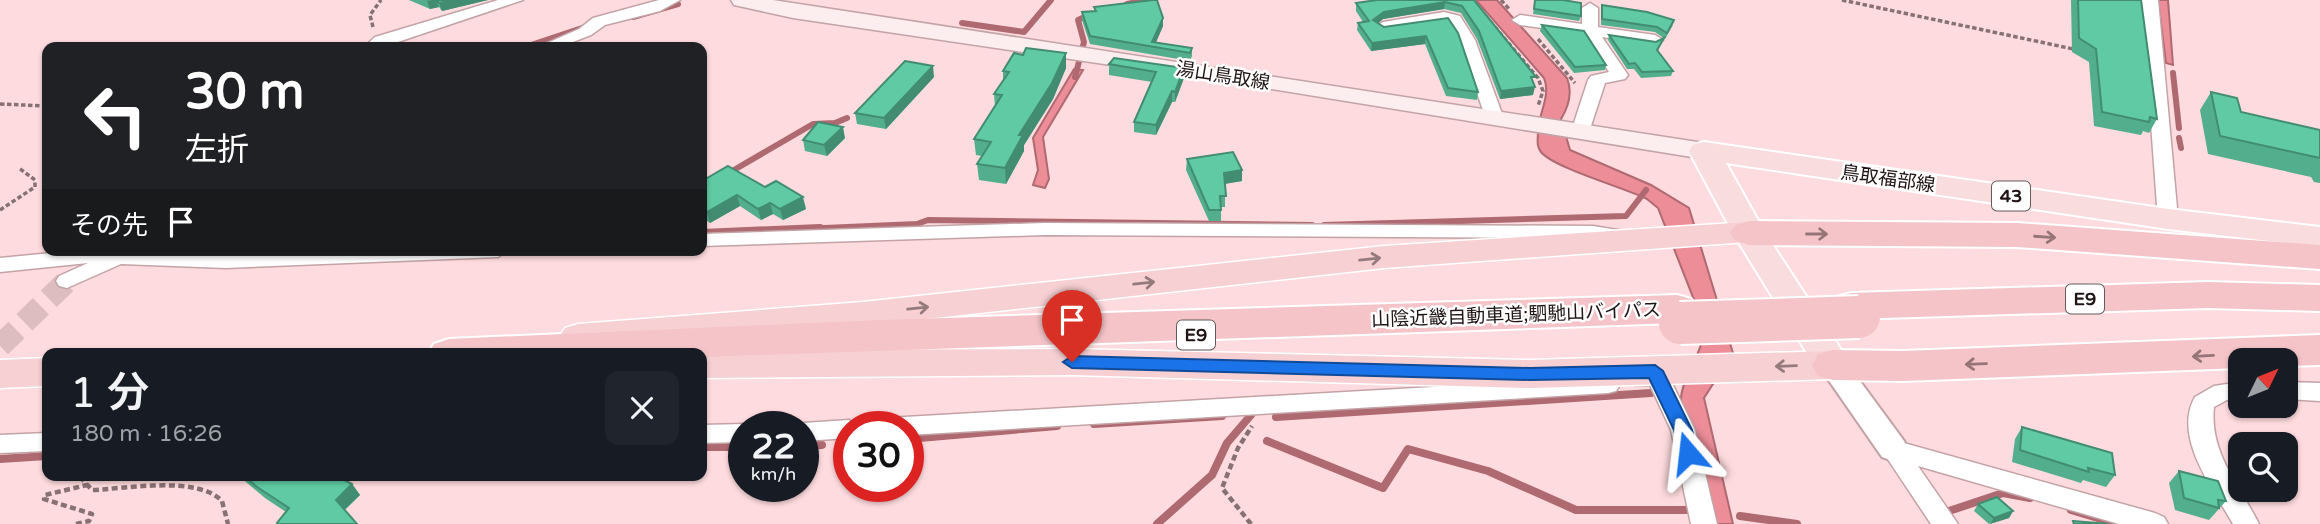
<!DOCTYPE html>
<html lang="ja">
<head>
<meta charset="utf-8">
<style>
  :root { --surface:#171b24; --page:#20242c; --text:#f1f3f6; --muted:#9ea1a6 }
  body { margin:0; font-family:"Varela Round","Noto Sans JP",sans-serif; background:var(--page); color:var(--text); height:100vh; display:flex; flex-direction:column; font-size:26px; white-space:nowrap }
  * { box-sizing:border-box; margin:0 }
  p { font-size:23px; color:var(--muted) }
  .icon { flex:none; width:38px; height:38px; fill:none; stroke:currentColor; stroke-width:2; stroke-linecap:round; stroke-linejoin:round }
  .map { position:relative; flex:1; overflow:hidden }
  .drawer { position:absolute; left:42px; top:348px; width:665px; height:133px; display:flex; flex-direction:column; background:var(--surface); border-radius:14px; box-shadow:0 2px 5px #0004 }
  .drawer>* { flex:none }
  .top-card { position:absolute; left:42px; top:42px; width:665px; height:214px; border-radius:14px; box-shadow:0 2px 5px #0004; background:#202124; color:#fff; overflow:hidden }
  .needle { width:46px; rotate:47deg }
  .buttons { position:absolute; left:2228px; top:348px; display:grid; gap:14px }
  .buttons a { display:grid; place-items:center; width:70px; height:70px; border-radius:14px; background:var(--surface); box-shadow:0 2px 5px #0004; font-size:35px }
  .speed { position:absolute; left:728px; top:411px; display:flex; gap:14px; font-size:35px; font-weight:700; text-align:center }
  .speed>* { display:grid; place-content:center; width:91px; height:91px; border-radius:50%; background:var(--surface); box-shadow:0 2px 5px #0004; line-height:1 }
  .speed small { font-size:18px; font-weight:400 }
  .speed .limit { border:10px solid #d22; background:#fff; color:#111 }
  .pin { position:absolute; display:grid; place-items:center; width:60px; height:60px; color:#fff; margin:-72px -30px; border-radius:50% 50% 50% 0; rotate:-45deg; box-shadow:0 0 7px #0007 }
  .pin .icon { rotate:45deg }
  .me { position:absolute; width:77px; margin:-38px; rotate:343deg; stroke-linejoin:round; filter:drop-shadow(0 0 5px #0008) }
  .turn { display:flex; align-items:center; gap:24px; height:147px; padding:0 28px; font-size:32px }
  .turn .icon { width:91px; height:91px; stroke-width:2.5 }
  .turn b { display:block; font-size:49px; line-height:60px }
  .then { display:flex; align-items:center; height:66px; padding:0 28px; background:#0003; gap:14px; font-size:26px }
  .round { display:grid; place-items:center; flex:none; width:74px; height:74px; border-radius:14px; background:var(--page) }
  .overview { display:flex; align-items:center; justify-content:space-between; height:119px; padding:0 28px }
  h1 { font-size:42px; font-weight:600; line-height:52px }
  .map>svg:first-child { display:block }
</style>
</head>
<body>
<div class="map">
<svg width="2320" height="524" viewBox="0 0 2320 524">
  <rect width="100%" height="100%" fill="#fedbde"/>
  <g fill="#ec8d98" stroke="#af6971" stroke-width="2">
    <path d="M1476,0H1497L1567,78C1573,93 1569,106 1561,119L1570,150L1651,185L1689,208L1733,353L1704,398L1733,524H1710L1681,403C1679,381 1702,356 1705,328L1658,208L1647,199C1625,188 1554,168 1541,152C1536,146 1538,139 1538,131C1539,112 1551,96 1544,78Z"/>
    <polygon points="2158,0 2168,0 2173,65 2166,63"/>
    <polygon points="1074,69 1083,70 1043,137 1049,179 1045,188 1033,185 1038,170 1033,138"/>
  </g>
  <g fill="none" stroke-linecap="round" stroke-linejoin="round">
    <g stroke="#af6971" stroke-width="6">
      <polyline points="1127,4 1146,0"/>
      <polyline points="633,17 678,4"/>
      <polyline points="962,23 1024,32 1051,0"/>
      <polyline points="525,47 591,25"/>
      <polyline points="2173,73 2179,128"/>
      <polyline points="1075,77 1084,42 1078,20 1089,15"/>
      <polyline points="2179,138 2181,148"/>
      <polyline points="727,174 813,124 835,123 847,118"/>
      <polyline points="1324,225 1626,216 1646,190"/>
      <polyline points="778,230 917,224 928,220 1312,225"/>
    </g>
    <g stroke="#af6971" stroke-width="8">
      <polyline points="702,233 820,228"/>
      <polyline points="155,250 169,253 212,250"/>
      <polyline points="1276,417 1651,393"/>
      <polyline points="1094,424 1222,416"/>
      <polyline points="908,439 1057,426"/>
      <polyline points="1267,441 1383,488 1408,449 1488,471 1576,510 1692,510"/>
      <polyline points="803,446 822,445"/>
      <polyline points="702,447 744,447"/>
      <polyline points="0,459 47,456"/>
      <polyline points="2071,510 2118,524"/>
      <polyline points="1949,511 2003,493 2030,498"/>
      <polyline points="1740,516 1797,524"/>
      <polyline points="1157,524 1212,475 1227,443 1251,415"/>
    </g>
    <polyline stroke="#ddbdc0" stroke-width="23" stroke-dasharray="23 11" stroke-linecap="butt" points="0,346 67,281"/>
    <defs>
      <g id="minor">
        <polygon points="498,0 523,0 383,47 364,47 375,37"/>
        <polygon points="659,0 680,0 660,11 605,25 591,35 560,47 538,47 579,29 593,18"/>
        <polygon points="2142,0 2158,0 2178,219 2168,225 2158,219"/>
        <polygon points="1590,3 1598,8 1598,27 1655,35 1663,40 1655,45 1602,37 1628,75 1625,79 1605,83 1589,132 1580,138 1571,132 1588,80 1591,76 1609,72 1584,34 1520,25 1512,20 1520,15 1582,24 1582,8"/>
        <polygon points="1444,12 1460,16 1475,40 1504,119 1501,123 1489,123 1486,119 1459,40 1448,23 1383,32 1375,27 1383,22"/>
        <polygon points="1044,223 1593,226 1630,232 1633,237 1623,243 1593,238 1044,235 702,246 702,234"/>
        <polygon points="82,250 226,254 327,250 508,250 498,257 226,268 121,264 67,288 59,286 56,281 59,276 88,263 0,272 0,258"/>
        <polygon points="1655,363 1663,365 1695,430 1717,524 1691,524 1671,430 1650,385 1634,385 1630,379 1634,373"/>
        <polygon points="1608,377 1616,379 1620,385 1616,391 1608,393 908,435 908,427 875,427 878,421 887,418"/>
        <path d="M2240,382V400H2227L2214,407C2209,453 2240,486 2259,524H2233C2214,490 2172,437 2195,397L2214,386Z"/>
        <polygon points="2286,382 2320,383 2320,401 2286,399"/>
        <polygon points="849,420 860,427 849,427 849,438 803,441 803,427 794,427 803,423"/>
        <polygon points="744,424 753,427 744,427 744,442 702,443 702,425"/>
        <polygon points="47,433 47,451 0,453 0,435"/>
        <polygon points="1893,440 2155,513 2164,517 2168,524 2119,524 1918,466 1958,524 1931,524 1881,449 1884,442"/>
      </g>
      <polygon id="tertiary" points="1833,355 1843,358 1904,441 1908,449 1904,457 1893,461 1882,457 1823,372 1819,365 1823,358"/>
      <polygon id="secondary" points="731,0 773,0 1704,143 1713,145 1717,151 1713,157 1704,159 1253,86 793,18 734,5"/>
      <polygon id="primary" points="1704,142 2168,209 2320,227 2320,247 2168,229 1726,163 1765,233 1851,365 1846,374 1833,378 1820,374 1733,233 1689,151 1693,145"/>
      <g id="trunk">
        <polygon points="1749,222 1761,225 1766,233 1761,241 1384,268 863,326 578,350 565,346 559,337 565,328 578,324 863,302 1384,246"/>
        <polygon points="1072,349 1530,360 1833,351 1847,355 1852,365 1847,375 1833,379 1530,388 1072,375 702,378 702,354 692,354 702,350"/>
        <polygon points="47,358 47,386 0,388 0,360"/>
      </g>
      <g id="motorway">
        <polygon points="1749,221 2017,223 2320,245 2320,269 2017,247 1749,245 1736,241 1730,233 1736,225"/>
        <polygon points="2208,282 2320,285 2320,311 2208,308 1851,319 1837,315 1831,306 1837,297 1851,293"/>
        <polygon points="1677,295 1691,299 1697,309 1691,319 1677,323 702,357 702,354 428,354 434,344 449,339 880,320"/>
        <polygon points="2320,335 2320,365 2286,366 2286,360 2240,360 2240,368 1903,381 1833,380 1818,376 1812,365 1818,354 1833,350 1903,351"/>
      </g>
    </defs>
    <use href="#minor" stroke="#c3a3a6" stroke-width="3"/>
    <use href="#tertiary" stroke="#c3a3a6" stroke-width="4"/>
    <use href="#secondary" stroke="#c3a3a6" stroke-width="3"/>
    <use href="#primary" stroke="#fff" stroke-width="4"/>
    <use href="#trunk" stroke="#fff" stroke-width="3"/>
    <use href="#motorway" stroke="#fff" stroke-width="4"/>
    <g stroke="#877173" stroke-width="3.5" stroke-dasharray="4.5 2.5" stroke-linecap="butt">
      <polyline points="1472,0 1538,78 1543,91 1538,106"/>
      <polyline points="1501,0 1510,10"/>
      <polyline points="1842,0 2078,50"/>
      <polyline points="373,27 370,15 381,0"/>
      <polyline points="1538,39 1575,83"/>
      <polyline points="0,104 47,106"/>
      <polyline points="0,210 35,187 35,180 19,168"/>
    </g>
    <g stroke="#877173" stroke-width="4.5" stroke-dasharray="6 3.5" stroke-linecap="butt">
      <path d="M83,476L82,479L92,490C125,489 197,475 222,501L228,524"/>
      <polyline points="76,524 89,521 92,514 44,499 45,495 87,485"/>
      <polyline points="1251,524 1222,488 1238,448 1252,426"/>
    </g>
    <use href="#minor" fill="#fff" fill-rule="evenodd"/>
    <use href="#tertiary" fill="#fff" fill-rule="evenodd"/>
    <use href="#secondary" fill="#fcedee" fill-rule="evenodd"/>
    <use href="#primary" fill="#f9dcde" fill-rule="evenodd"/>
    <use href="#trunk" fill="#f7d0d3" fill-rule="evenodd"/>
    <use href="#motorway" fill="#f5c4c8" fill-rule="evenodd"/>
    <defs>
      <polyline id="motorway-bridge" points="1680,323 1859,317"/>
    </defs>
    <use href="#motorway-bridge" stroke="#fff" stroke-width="46" stroke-linecap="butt"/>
    <use href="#motorway-bridge" stroke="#f5c4c8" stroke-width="42"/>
  </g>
  <g fill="#52ae8c">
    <polygon points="409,0 488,0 442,11 439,7 430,9"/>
    <polygon points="1474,0 1534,85 1533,95 1500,99 1477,39 1461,13 1444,9 1383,19 1378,23 1384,27 1448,18 1478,92 1477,100 1446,96 1425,44 1371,51 1357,30 1358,23 1363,22 1356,11 1356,3"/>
    <polygon points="1535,0 1581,16 1579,21 1533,14"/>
    <polygon points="2071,0 2141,0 2157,119 2149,133 2143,131 2141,135 2094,126 2089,62 2072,52"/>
    <polygon points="1602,5 1673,25 1665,39 1655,32 1601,25 1601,11"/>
    <polygon points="1094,7 1163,18 1163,26 1156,42 1192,48 1192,56 1190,61 1090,44 1082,20 1082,12 1095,11"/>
    <polygon points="1542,25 1606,65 1605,70 1574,73 1540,31"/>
    <polygon points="1609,35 1656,42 1664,38 1658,51 1673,71 1671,76 1641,78 1634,69 1627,69 1608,40"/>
    <polygon points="1114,58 1184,78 1175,102 1172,102 1156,135 1134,132 1134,122 1152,82 1109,75 1109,64"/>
    <polygon points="1066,68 1053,99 1024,145 1024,151 1006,184 979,180 977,164 982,156 976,155 974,139 995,106 994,94 1003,80 1003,71"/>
    <polygon points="934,77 886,129 857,124 855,113"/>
    <polygon points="2211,92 2241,112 2320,130 2320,183 2314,182 2311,177 2208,154 2200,110"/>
    <polygon points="845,138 827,156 805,151 803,140"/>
    <polygon points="1187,159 1242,170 1242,181 1225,184 1225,207 1221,207 1221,221 1209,221 1186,170"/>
    <polygon points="702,181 765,187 806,209 783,220 773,214 761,220 740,206 710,223 702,218"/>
    <polygon points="2022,427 2115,475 2106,487 2083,480 2081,483 2012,462 2015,439"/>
    <polygon points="2179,471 2226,501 2209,520 2175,510 2169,483"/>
    <polygon points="239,476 337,476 352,484 360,495 345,510 286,512 265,498"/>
    <polygon points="1978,504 2013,511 2009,518 1989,524 1974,511"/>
  </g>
  <g fill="#428d72">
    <polygon points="432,0 436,0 439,7 430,9 427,1"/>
    <polygon points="452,0 488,0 442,11 439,3"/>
    <polygon points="1445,2 1444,9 1383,19 1373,28 1373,20 1384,12"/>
    <polygon points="1163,18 1163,26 1154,47 1152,42"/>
    <polygon points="1426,36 1425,44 1371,51 1372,43"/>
    <polygon points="1066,53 1066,68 1053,99 1024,145 1024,151 1006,184 1005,168 1019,135"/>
    <polygon points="933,66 934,77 886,129 884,118"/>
    <polygon points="1184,68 1184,78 1175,102 1175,92"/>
    <polygon points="1535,87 1533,95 1500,99 1501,91"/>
    <polygon points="1172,91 1172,102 1156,135 1156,125"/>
    <polygon points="843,127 845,138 827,156 824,145"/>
    <polygon points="1242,170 1242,181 1223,184 1224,173"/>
    <polygon points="737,195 740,206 710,223 707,212"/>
    <polygon points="803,197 806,209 783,220 780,209"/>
    <polygon points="770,203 773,214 761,220 758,209"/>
    <polygon points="352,484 360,495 343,511 336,500"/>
    <polygon points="2013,511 2009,518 1990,524 1994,518"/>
  </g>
  <g fill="#5fcaa3" stroke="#428d72" stroke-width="2">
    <polygon points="436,0 452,0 439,3"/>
    <polygon points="1153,0 1157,0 1163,18 1152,42 1192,48 1190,53 1090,36 1082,12 1096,11 1094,7"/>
    <polygon points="1377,0 1474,0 1536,77 1531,77 1535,87 1501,91 1479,31 1462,6 1445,2 1384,12 1373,20 1384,27 1448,18 1458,33 1478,92 1448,88 1426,36 1372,43 1358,23 1369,21 1356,3"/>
    <polygon points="1535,0 1563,0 1581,3 1581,16 1534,9"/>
    <polygon points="2078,0 2141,0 2157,119 2150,117 2149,122 2102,112 2096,49 2079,38"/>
    <polygon points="1602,5 1647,12 1674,20 1667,33 1657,27 1602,19"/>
    <polygon points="1542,25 1584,31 1606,65 1575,67"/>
    <polygon points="1609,35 1656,42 1664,38 1657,50 1673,71 1642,72 1635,63 1629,64"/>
    <polygon points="1026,48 1066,53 1052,83 1019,135 1023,135 1005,168 977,164 991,142 974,139 1002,95 994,94 1009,72 1003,71 1014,53 1023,55"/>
    <polygon points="1114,58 1184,68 1175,92 1172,91 1156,125 1134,122 1156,72 1109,64"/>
    <polygon points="905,61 933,66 884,118 855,113"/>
    <polygon points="2211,92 2237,98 2241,112 2320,130 2320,158 2220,136"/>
    <polygon points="818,122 843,127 824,145 803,140"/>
    <polygon points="1233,152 1242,170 1224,173 1226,196 1220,196 1221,210 1209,210 1187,159"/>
    <polygon points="728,166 765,187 776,181 803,197 780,209 770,203 758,209 737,195 707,212 702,208 702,181"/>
    <polygon points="2022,427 2112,453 2115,475 2088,468 2089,472 2020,450"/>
    <polygon points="2179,471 2218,481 2226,501 2218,500 2219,508 2184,498"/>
    <polygon points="244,476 337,476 352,484 336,500 357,524 278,524 277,523 289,508 257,487"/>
    <polygon points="1997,497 2013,511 1994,518 1978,504"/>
    <polygon points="2073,521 2109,524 2074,524"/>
  </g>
  <defs><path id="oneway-shaft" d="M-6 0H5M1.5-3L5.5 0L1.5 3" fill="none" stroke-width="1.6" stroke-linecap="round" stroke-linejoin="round" transform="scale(1.75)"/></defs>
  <g stroke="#957577">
    <use href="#oneway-shaft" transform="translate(1817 234)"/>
    <use href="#oneway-shaft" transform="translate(2045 237) rotate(4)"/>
    <use href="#oneway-shaft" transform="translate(2203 356) rotate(177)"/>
    <use href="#oneway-shaft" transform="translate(1976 364) rotate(178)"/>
  </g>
  <g stroke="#967b7e">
    <use href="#oneway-shaft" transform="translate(1370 259) rotate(-6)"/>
    <use href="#oneway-shaft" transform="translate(1144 283) rotate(-6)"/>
    <use href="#oneway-shaft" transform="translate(918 308) rotate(-6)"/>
    <use href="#oneway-shaft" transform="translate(1786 366) rotate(178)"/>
  </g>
  <polygon fill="#1a73e8" stroke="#114b97" stroke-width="2" points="1072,356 1530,368 1655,365 1663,371 1692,430 1697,453 1695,458 1681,458 1674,430 1649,378 1530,380 1072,368 1063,362"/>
  <g text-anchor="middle" stroke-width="5" stroke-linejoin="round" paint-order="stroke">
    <g fill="#fff" stroke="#635a5b" stroke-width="2">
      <rect x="1992" y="181.5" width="38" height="29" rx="5"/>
      <rect x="2066" y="284.5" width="38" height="29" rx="5"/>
      <rect x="1177" y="320.5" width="38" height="29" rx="5"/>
    </g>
    <g font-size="18" font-weight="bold" fill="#201415">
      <text x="2011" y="202">43</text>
      <text x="2085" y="305">E9</text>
      <text x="1196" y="341">E9</text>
    </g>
    <g font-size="19" fill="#201415" stroke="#fff">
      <text transform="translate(1223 75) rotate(9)" y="7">湯山鳥取線</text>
      <text transform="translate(1888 178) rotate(8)" y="7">鳥取福部線</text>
      <text transform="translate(1516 314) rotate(-2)" y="7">山陰近畿自動車道;駟馳山バイパス</text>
    </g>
  </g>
</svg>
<div class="buttons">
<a><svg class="needle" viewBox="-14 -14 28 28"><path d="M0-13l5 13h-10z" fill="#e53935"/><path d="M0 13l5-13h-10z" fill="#9ea1a6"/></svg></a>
<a><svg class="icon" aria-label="search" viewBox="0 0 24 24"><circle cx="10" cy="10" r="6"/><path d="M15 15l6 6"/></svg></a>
</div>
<div class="speed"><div>22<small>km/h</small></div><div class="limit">30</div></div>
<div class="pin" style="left:1072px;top:362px;background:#d93025"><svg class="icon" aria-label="arrive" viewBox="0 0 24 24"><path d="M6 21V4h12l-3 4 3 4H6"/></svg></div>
<svg class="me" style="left:1688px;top:453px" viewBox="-20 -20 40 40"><path d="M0-17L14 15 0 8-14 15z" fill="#1a73e8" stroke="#fff" stroke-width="4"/></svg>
<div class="top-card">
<div class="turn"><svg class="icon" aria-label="left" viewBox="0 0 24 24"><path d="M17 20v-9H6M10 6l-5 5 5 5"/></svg><div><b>30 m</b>左折</div></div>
<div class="then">その先<svg class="icon" aria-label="arrive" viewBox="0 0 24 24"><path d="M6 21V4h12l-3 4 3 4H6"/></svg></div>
</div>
<section class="drawer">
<div class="overview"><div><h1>1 分</h1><p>180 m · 16:26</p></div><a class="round"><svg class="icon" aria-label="close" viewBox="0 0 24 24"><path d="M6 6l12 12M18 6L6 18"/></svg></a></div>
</section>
</div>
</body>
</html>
